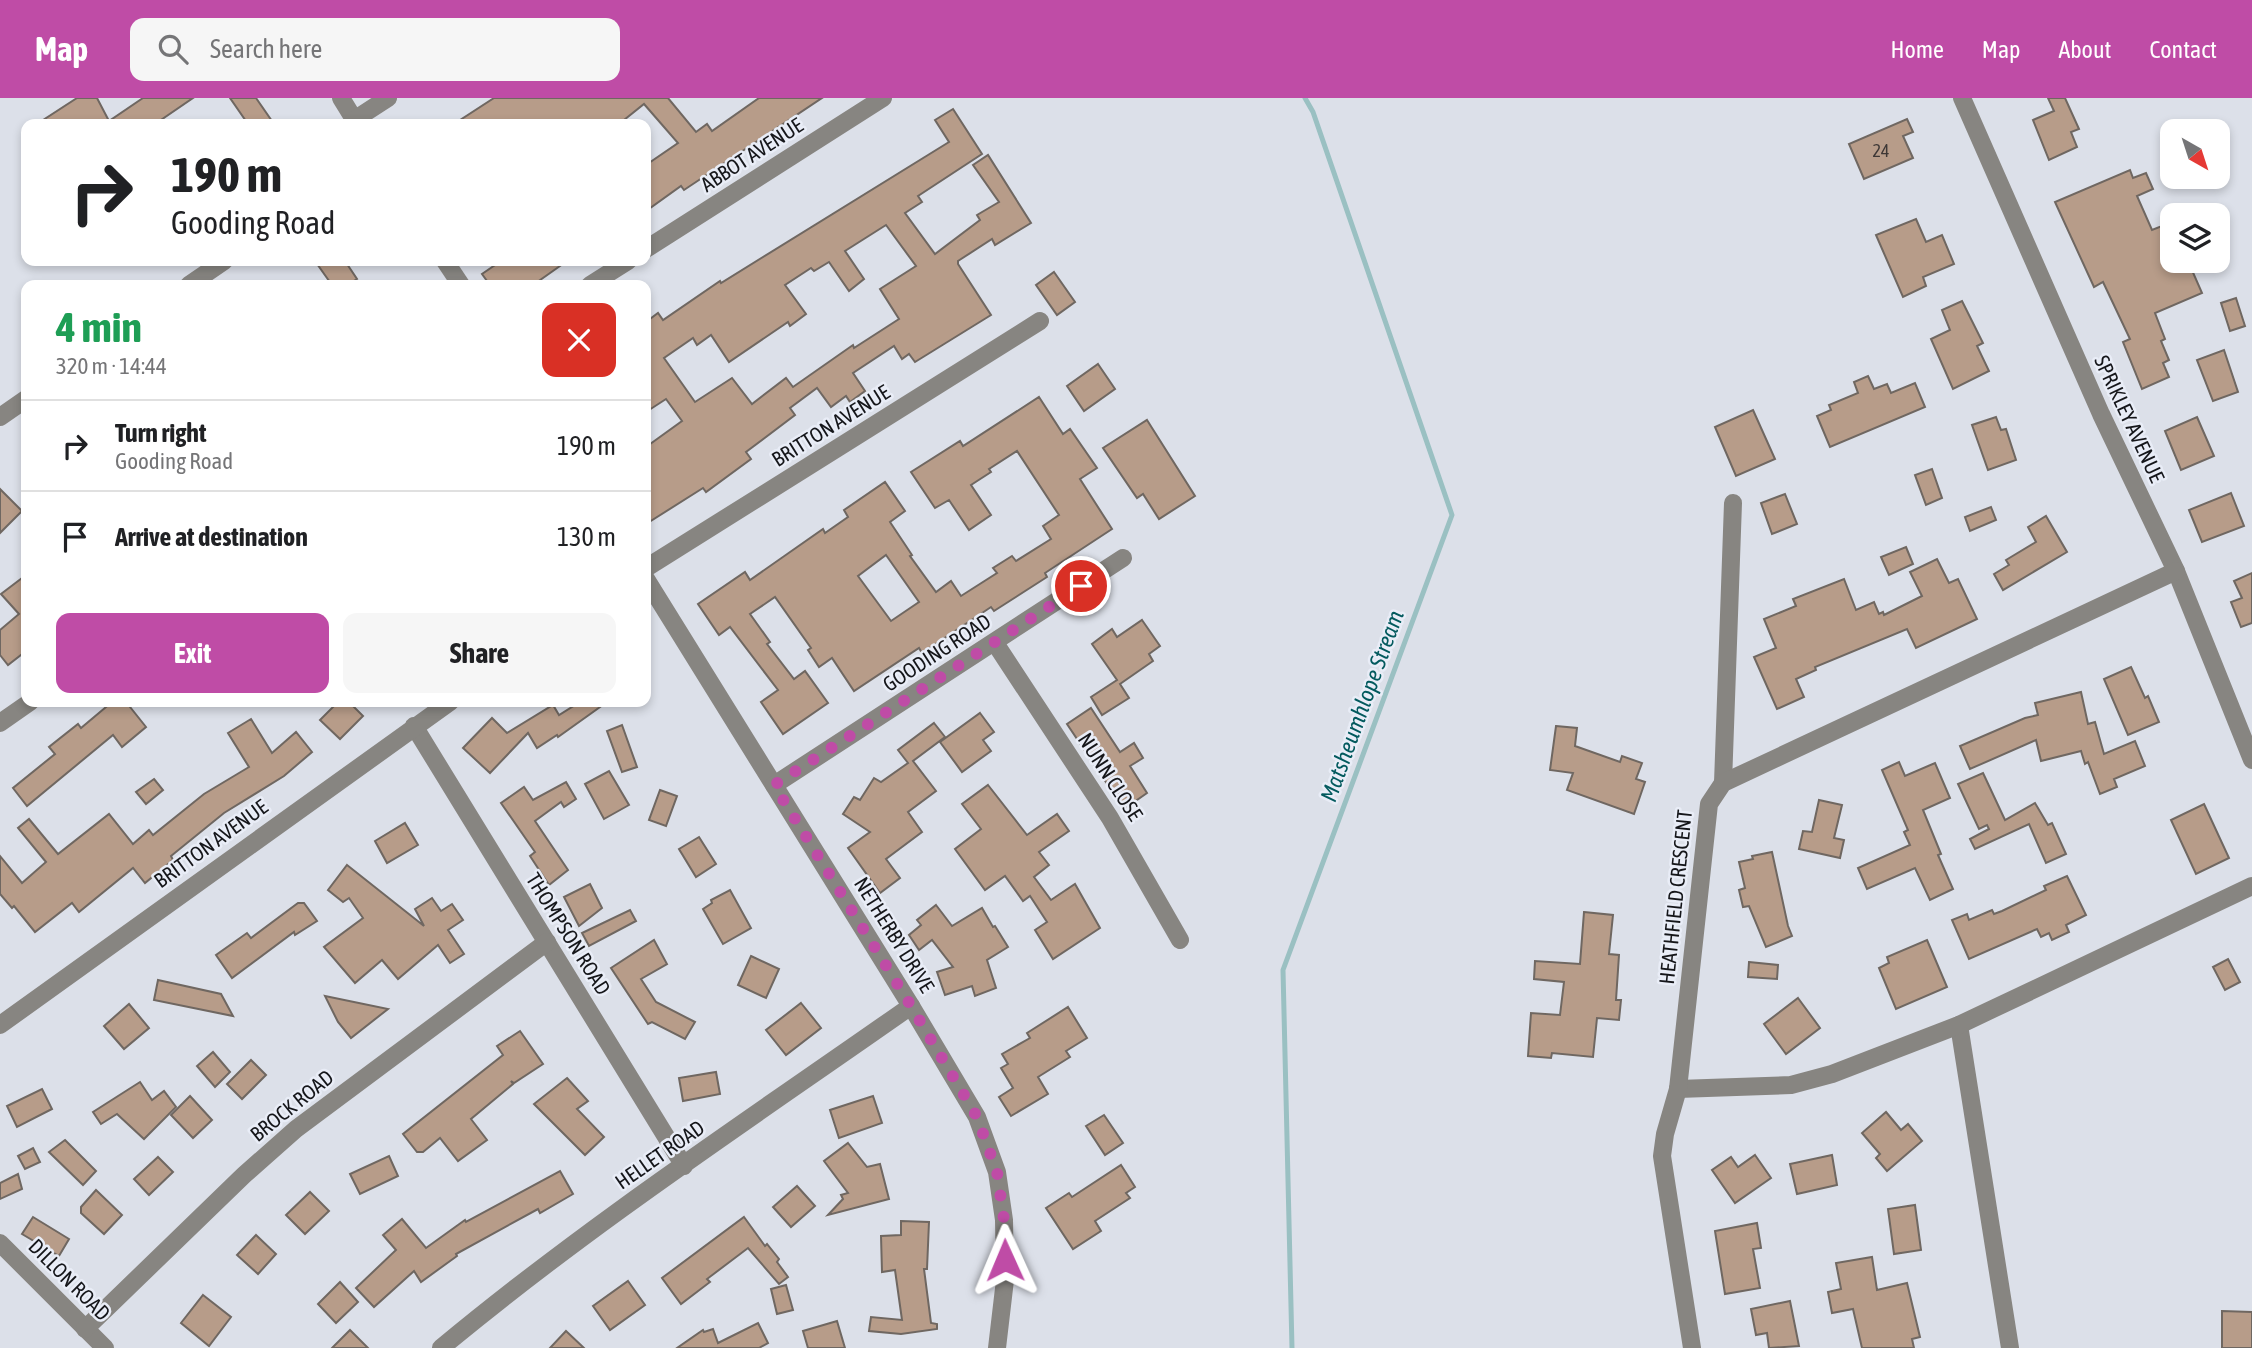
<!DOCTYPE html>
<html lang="en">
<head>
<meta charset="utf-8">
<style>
  :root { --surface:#fff; --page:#f6f6f6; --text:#202124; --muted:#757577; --line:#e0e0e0; --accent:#bf4ca6 }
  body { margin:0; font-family:"Asap Condensed",sans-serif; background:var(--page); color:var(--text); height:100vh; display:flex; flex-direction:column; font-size:26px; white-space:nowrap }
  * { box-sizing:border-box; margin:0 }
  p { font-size:23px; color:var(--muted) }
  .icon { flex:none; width:38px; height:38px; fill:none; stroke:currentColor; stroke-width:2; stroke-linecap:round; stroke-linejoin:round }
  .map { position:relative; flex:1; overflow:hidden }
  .side { position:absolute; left:21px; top:182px; width:630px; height:427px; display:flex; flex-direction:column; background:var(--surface); border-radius:14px; box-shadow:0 4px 10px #0003 }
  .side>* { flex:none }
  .guide { position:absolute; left:21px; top:21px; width:630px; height:147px; border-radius:14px; box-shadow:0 4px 10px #0003; background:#fff; color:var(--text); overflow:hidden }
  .needle { width:46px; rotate:141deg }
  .buttons { position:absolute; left:2160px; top:21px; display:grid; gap:14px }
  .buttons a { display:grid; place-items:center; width:70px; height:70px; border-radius:14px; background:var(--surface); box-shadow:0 4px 10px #0003; font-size:35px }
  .pin { position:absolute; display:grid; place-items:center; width:60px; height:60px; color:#fff; margin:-30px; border:4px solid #fff; border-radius:50%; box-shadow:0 2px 7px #0007 }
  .me { position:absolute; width:77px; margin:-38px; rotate:359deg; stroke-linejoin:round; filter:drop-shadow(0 0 5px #0008) }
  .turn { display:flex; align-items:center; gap:24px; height:147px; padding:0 35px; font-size:32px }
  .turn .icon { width:91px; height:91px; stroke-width:2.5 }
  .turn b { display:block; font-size:49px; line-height:60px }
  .round { display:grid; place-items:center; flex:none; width:74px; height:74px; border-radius:14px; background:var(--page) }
  .overview { display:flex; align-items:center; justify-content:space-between; height:119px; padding:0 35px }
  h1 { font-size:42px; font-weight:700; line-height:52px; color:#1e9e55 }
  .button { display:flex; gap:14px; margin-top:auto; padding:14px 35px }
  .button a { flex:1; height:80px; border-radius:14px; background:var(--accent); color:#fff; font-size:28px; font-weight:700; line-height:80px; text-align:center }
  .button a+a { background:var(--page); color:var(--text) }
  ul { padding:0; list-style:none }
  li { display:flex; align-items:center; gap:21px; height:91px; padding:0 35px; border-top:2px solid var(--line) }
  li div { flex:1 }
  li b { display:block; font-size:26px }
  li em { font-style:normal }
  header { display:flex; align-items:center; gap:42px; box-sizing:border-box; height:98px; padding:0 35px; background:var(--accent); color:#fff }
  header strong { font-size:33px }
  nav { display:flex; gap:38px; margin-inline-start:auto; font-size:24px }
  .search { width:490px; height:63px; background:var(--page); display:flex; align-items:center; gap:18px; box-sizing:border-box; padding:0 24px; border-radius:14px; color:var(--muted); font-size:26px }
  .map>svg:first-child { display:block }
</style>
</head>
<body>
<header>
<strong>Map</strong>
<div class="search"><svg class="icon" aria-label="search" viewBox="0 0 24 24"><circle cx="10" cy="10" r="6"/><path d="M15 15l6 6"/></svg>Search here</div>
<nav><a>Home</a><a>Map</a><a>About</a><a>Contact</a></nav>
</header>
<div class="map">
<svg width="2252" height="1250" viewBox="0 0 2252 1250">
  <rect width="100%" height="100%" fill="#dce0e9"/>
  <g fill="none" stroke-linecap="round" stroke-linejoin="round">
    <polyline stroke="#9ac0c2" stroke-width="5" points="1292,1250 1283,872 1452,417 1313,14 1305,0"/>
  </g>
  <g fill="#b79c89" stroke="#6f6761" stroke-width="2" fill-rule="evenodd">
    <polygon points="77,0 97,0 109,23 143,0 193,0 155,26 37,26"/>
    <polygon points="230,0 256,0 274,26 248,26"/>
    <polygon points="494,0 668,0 696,34 707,26 712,33 759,0 822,0 684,92 681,88 646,113 646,67 678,45 644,6 619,26 454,26"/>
    <polygon points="2048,0 2065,0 2079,31 2071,34 2077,49 2049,62 2033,22 2054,13"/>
    <path d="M953,11L982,56L918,98L922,104L905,115L935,156L980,122L977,117L999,104L973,67L988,57L1031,125L995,147L992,141L958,163V166L991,217L915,264L909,256L902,261L894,248L853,275L865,293L850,304L846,298L831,309L817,290L790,310L795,317L746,354L751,361L706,394L703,390L646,426V349L682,323L666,301L646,314V224L658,215L663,222L720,183L721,185L949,44L935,22ZM886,127L916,168L880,191L899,221L854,250L853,247L793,289L786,280L752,306L732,280L695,304L664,260L693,240L697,247L711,237L729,264L788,224L790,228L806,216L785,187L811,170L814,173L829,164L849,193L864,181L845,153Z"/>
    <polygon points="1907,21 1913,34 1903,38 1913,60 1864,81 1849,46"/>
    <polygon points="2130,72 2133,80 2146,75 2153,91 2137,98 2152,132 2167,126 2172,138 2172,163 2188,163 2202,195 2155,215 2165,241 2161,243 2169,262 2163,265 2169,279 2142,291 2123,244 2130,241 2103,184 2094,189 2055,104"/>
    <polygon points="1916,121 1926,144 1942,137 1954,166 1923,179 1926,188 1903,199 1876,137"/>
    <polygon points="315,163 345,163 357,181 347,187 332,187"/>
    <polygon points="501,163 567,163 533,187 490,187 482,176"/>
    <polygon points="1054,174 1075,204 1057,217 1036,187"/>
    <polygon points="2236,200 2245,228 2230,233 2221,205"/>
    <polygon points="1962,203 1983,245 1977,248 1989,273 1953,291 1931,241 1950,232 1942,212"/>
    <polygon points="2224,252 2238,294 2213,303 2197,262"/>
    <polygon points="1098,266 1115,291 1084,313 1067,288"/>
    <polygon points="1868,278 1874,291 1887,286 1891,295 1915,285 1925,309 1830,349 1817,318 1831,312 1829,307 1858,295 1854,284"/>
    <path d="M1039,299L1063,336L1070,331L1097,370L1080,381L1112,431L1045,475L1047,479L994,513L991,509L922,555L919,550L854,593L832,560L819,569L808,552L811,550L775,499L750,516L770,544L767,546L794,581L805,573L828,605L783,636L761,604L778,592L730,529L719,537L698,506L745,474L750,482L823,431L825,435L848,419L844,412L885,384L905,413L890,424L912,457L910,458L936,494L951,483L961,498L997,475L993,470L1012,458L1016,463L1051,441L1043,428L1059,417L1017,353L989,371L991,374L971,387L991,417L969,432L949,402L935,410L911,374L960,343L963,348ZM886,457L919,504L891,523L858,478Z"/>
    <polygon points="1753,312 1775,361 1736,378 1715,329"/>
    <polygon points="1996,319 2001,332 2006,331 2016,362 1988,372 1972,327"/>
    <polygon points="2197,319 2214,358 2181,372 2165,333"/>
    <polygon points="1147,322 1195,398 1159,421 1143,396 1137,400 1103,350"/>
    <polygon points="1932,371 1942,400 1926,407 1915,377"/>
    <polygon points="0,391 22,413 0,435"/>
    <polygon points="2231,395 2244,428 2202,444 2189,412"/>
    <polygon points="1785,396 1797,426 1772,436 1761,405"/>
    <polygon points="1991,409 1996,422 1970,433 1965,419"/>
    <polygon points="2046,418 2067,454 2003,492 1994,476 2009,467 2006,462 2036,444 2028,429"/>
    <polygon points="1906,449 1913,466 1889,477 1881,459"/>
    <polygon points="1937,461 1949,485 1958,481 1977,521 1916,550 1907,531 1815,569 1816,572 1796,581 1804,599 1777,611 1754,559 1776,550 1764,521 1796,508 1793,501 1844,481 1856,512 1874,504 1879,516 1883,514 1884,517 1922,498 1910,474"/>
    <polygon points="2252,475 2252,525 2241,529 2231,504 2242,500 2234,483"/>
    <polygon points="26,477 26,553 8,567 0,557 0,532 19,516 1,496"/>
    <polygon points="1142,522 1160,548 1149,556 1153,563 1120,586 1129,600 1102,617 1091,599 1117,582 1092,546 1112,531 1117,539"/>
    <polygon points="2131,569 2145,600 2148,598 2159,624 2128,637 2104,581"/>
    <polygon points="2081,594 2088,626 2095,624 2104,656 2135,643 2145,668 2114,681 2117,689 2100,696 2088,664 2085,666 2081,653 2041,663 2036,642 1970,671 1960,648 2025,620 2038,617 2035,605"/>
    <polygon points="112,604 126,604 146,629 122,649 113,637 27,708 13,690 55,656 49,649 78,626 81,630"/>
    <polygon points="338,604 349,604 363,618 340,641 320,622"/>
    <polygon points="580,604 607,604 558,639 557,637 537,650 528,635 490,675 463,650 492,620 507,635 553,607 559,617"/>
    <polygon points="1091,610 1120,654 1134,645 1143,660 1130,668 1147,695 1124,711 1067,626"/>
    <polygon points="980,615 994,634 983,642 991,653 962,674 940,644"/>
    <polygon points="251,621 272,655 296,634 312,654 284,678 224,715 171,758 173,762 145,785 133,770 79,814 72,805 35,834 14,808 12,810 0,796 0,758 22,785 46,764 18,730 29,721 58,756 109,716 133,746 149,732 153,737 204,696 249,669 228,635"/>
    <polygon points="934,625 945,639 913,663 936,693 908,714 922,734 886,761 900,780 880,795 848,750 870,734 843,716 854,699 860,702 874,680 881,684 908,665 898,652"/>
    <polygon points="622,627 637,669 622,674 607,633"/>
    <polygon points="1556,628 1577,630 1575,648 1620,664 1622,658 1642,665 1636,681 1645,684 1634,716 1567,692 1573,675 1550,672"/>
    <polygon points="1899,664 1905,678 1935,665 1950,700 1923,712 1941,756 1938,757 1953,791 1930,802 1915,770 1867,791 1858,770 1910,747 1904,734 1908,732 1882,672"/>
    <polygon points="609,673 629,707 604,721 585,686"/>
    <polygon points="1983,675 2005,722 2035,705 2048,727 2052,725 2066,756 2046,765 2029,726 1975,751 1970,741 1989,731 1987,727 1979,731 1958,686"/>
    <polygon points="154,681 163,692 146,706 136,694"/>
    <polygon points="566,684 576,701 564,709 561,704 535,723 568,772 549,787 530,758 535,754 501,705 524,689 533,702"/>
    <polygon points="988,687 1027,737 1057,716 1069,733 1039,754 1049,767 1034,779 1051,802 1075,786 1100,830 1053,861 1035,832 1047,824 1030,798 1023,803 1005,778 985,792 955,751 981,731 962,706"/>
    <polygon points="660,692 677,698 666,728 649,722"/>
    <polygon points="1819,702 1842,707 1834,740 1844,742 1840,760 1799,751 1803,733 1812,734"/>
    <polygon points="2204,706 2229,760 2196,776 2171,722"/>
    <polygon points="405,725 418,747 387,765 375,743"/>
    <polygon points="699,739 716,766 696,779 679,751"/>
    <polygon points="1772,754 1788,828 1792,838 1766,849 1749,808 1743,809 1739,792 1745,790 1739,764 1753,761 1752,758"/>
    <polygon points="347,767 424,828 415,811 432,800 441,813 452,806 463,822 448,832 464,856 450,865 438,847 398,881 382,862 355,885 324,849 363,820 349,800 343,804 328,792"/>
    <polygon points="2067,778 2086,817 2066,827 2069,834 2052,842 2049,835 2041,839 2037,831 1969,861 1952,822 1967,816 1969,822 1992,812 1994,816 2002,813 2046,792 2044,788"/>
    <polygon points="590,786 602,810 579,828 564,799"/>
    <polygon points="730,792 751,830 723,846 703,811 712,805 711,802"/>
    <polygon points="298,805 304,805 317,823 295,837 294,834 232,880 216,857 247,835 251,840"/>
    <polygon points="936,807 952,828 982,810 993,829 995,828 1008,849 987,862 996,890 975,898 972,888 945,897 937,874 953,869 932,842 919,852 909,837 921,827 917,822"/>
    <polygon points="630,812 636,823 589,848 582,835"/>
    <polygon points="1584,814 1613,817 1609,856 1619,857 1616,902 1621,902 1619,922 1597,920 1593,959 1552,955 1551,960 1528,958 1531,915 1560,917 1564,884 1534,881 1535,863 1580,866"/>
    <polygon points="654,842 667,866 641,881 656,904 695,924 685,941 652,924 648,926 611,870"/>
    <polygon points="1927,842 1947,889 1896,911 1879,870 1889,865 1887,859"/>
    <polygon points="751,858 779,871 766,900 738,887"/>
    <polygon points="2228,861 2240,884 2225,892 2213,869"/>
    <polygon points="1749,864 1778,867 1777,881 1748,879"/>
    <polygon points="158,882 221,896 233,918 154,902"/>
    <polygon points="325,898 388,911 351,940 338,924"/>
    <polygon points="1798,900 1820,930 1786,956 1764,926"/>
    <polygon points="801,905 821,930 786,957 766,932"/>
    <polygon points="129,906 149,930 124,951 104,928"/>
    <polygon points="1068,909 1087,940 1066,953 1070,959 1038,979 1048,996 1011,1018 999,999 1013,990 1001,970 1008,966 1002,956 1030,940 1027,935"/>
    <polygon points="520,933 543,966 514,985 511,983 513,986 471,1021 487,1042 458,1063 440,1040 423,1054 417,1054 403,1036 503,957 497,948"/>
    <polygon points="213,954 230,974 215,989 197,968"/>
    <polygon points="251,962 266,977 242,1001 227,986"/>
    <polygon points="716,974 720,996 683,1003 679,980"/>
    <polygon points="567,980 588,1003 577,1011 604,1039 585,1057 534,1006"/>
    <polygon points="140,984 152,1002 164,993 176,1009 144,1041 117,1016 101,1026 93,1014"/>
    <polygon points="42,991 52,1011 17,1029 7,1008"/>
    <polygon points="190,998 212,1022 193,1040 171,1017"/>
    <polygon points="873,998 882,1025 839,1040 830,1012"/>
    <polygon points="1886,1014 1901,1032 1908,1026 1922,1043 1887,1073 1876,1060 1880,1056 1862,1035"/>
    <polygon points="1104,1017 1123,1045 1105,1057 1086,1028"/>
    <polygon points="65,1042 96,1073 83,1087 49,1054"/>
    <polygon points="848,1045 867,1069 880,1066 889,1101 828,1117 843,1101 841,1097 848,1095 824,1063"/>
    <polygon points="33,1050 40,1064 25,1071 18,1058"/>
    <polygon points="1755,1057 1771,1080 1735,1105 1712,1072 1731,1059 1738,1069"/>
    <polygon points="1832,1057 1837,1087 1797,1096 1790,1066"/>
    <polygon points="389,1058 398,1078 360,1096 350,1076"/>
    <polygon points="158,1059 173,1074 149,1097 134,1081"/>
    <polygon points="1121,1067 1135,1089 1126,1095 1130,1100 1095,1123 1101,1133 1073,1151 1046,1110 1069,1095 1072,1099"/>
    <polygon points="560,1073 573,1096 540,1115 538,1111 456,1156 457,1158 421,1184 414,1173 374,1209 356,1190 396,1152 383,1137 402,1121 426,1150 465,1122 466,1124"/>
    <polygon points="18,1076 22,1091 0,1101 0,1085"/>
    <polygon points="797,1088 815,1108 791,1129 773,1109"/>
    <polygon points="96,1092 122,1117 104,1136 81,1115 81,1109"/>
    <polygon points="310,1094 329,1113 305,1136 286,1117"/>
    <polygon points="1915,1107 1921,1152 1894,1156 1888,1111"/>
    <polygon points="33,1119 69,1141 59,1158 22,1136"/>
    <polygon points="744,1119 765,1148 767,1146 779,1161 777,1164 788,1179 779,1186 748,1150 707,1181 710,1184 681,1206 662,1180"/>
    <polygon points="901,1123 929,1124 927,1171 924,1171 931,1225 937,1226 937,1231 901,1236 869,1233 871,1219 902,1222 895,1172 882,1174 881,1138 901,1137"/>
    <polygon points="1757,1125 1761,1150 1753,1151 1760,1190 1725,1196 1715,1133"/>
    <polygon points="256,1137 276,1156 258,1176 237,1157"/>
    <polygon points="1872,1159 1877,1192 1907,1185 1920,1239 1912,1241 1914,1250 1862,1250 1853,1211 1832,1215 1828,1194 1841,1191 1836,1165"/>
    <polygon points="628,1183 645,1207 610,1232 593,1208"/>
    <polygon points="340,1184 358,1204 336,1225 318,1206"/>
    <polygon points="786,1187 793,1212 777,1216 771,1191"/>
    <polygon points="203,1197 231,1219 209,1248 181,1225"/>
    <polygon points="1790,1203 1799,1248 1769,1250 1767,1235 1756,1237 1751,1211"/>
    <polygon points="2222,1213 2252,1214 2252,1250 2222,1250"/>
    <polygon points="837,1223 845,1250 808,1250 803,1233"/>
    <polygon points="758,1225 768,1245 759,1250 677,1250 703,1232 704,1234 713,1231 718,1245"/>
    <polygon points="350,1232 368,1250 332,1250"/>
    <polygon points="566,1233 584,1250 550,1250"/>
  </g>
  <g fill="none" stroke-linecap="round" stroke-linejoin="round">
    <g stroke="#878581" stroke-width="18">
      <polyline points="341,0 357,26"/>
      <polyline points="1962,0 2101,316 2176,473 2252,662"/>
      <polyline points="354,22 388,0"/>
      <polyline points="646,151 883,0"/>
      <polyline points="445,163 461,187"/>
      <polyline points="189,187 224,163"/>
      <polyline points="590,187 628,163"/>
      <polyline points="0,319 26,301"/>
      <polyline points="646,470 1040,223"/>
      <polyline points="646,481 911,908 977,1019 997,1074 1004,1122 1005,1182 997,1250"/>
      <polyline points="995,545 1110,720 1180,842"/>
      <polyline points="0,625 30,604"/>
      <polyline points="414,628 684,1068"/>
      <polyline points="1723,685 1733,405"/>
      <polyline points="774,687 1123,460"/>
      <polyline points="0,927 450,604"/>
      <polyline points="1959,927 2010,1250"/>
      <polyline points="1678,991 1791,987 1832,976 1959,927 2252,788"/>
      <polyline points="0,1145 105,1250"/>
      <polyline points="85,1231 244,1077 296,1031 547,844"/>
      <path d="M441,1250C590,1126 753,1019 911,908"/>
      <polyline points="1692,1250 1662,1058 1665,1036 1678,991 1709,706 1723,685 2176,473"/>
    </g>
  </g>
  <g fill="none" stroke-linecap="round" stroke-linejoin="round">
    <polyline stroke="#bf4ca6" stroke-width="12" stroke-dasharray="0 21.6" points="1005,1162 1004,1122 997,1074 977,1019 911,908 774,687 1081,488"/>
  </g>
  <g text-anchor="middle" stroke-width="5" stroke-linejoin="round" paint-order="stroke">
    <g font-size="18" fill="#3e3836">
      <text x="1881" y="59">24</text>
    </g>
    <g font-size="21" fill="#15161a" stroke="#e9edf7">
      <text transform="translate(752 57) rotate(-33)" y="7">ABBOT AVENUE</text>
      <text transform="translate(2129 321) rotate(65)" y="7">SPRIKLEY AVENUE</text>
      <text transform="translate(831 328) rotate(-32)" y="7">BRITTON AVENUE</text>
      <text transform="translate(937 555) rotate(-33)" y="7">GOODING ROAD</text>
      <text transform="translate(1110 679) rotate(57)" y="7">NUNN CLOSE</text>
      <text transform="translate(211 746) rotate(-36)" y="7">BRITTON AVENUE</text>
      <text transform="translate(1676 799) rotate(-84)" y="7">HEATHFIELD CRESCENT</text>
      <text transform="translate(568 836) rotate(58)" y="7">THOMPSON ROAD</text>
      <text transform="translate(894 837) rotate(58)" y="7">NETHERBY DRIVE</text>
      <text transform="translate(292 1008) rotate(-39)" y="7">BROCK ROAD</text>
      <text transform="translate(660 1057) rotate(-35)" y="7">HELLET ROAD</text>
      <text transform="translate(69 1182) rotate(45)" y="7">DILLON ROAD</text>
    </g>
    <g font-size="23" font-style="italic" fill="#035a5e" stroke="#e9edf7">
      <text transform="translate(1362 608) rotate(-70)" y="8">Matsheumhlope Stream</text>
    </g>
  </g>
</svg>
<div class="buttons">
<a><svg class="needle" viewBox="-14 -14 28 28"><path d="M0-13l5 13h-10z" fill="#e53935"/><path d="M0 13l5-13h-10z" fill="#757577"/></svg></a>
<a><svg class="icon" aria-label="layers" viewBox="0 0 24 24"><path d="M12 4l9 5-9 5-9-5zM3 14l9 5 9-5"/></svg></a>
</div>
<div class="pin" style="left:1081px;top:488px;background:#d93025"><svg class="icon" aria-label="arrive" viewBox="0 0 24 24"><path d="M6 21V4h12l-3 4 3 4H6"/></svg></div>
<svg class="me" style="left:1005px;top:1162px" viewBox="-20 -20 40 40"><path d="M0-17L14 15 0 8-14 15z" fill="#bf4ca6" stroke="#fff" stroke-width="4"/></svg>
<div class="guide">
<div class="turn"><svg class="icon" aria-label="right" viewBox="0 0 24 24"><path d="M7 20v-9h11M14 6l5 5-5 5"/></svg><div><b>190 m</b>Gooding Road</div></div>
</div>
<section class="side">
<div class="overview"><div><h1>4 min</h1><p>320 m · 14:44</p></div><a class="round" style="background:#d93025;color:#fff"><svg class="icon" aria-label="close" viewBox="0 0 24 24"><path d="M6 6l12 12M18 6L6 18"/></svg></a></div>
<ul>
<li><svg class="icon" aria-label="right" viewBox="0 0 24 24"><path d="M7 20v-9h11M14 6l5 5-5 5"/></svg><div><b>Turn right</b><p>Gooding Road</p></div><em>190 m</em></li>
<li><svg class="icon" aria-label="arrive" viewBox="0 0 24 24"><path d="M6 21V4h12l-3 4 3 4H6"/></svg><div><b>Arrive at destination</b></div><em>130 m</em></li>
</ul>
<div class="button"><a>Exit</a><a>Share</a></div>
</section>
</div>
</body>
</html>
